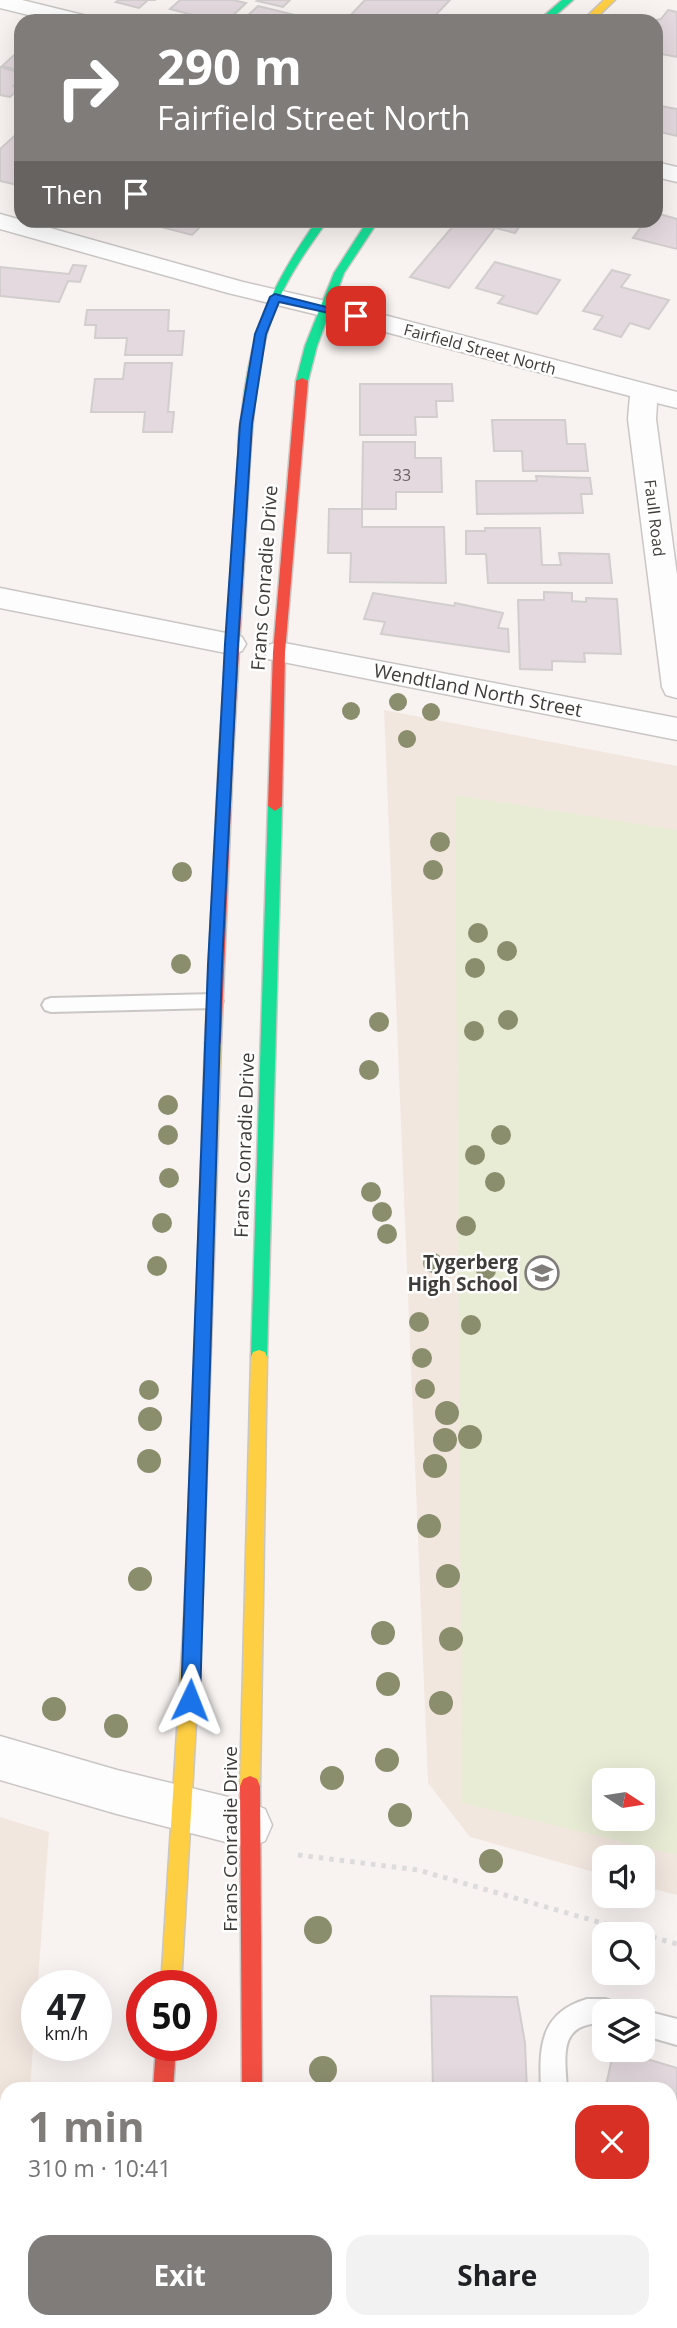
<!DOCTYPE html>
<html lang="en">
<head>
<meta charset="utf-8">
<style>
  :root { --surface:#fff; --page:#f2f2f2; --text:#202124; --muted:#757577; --accent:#807c79 }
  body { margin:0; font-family:"Open Sans",sans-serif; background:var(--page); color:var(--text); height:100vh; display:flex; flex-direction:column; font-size:26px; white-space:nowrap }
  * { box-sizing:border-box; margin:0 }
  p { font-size:23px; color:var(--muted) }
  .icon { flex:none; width:38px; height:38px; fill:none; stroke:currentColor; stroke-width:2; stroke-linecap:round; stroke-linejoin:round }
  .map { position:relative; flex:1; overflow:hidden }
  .drawer { position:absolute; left:0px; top:2082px; width:677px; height:247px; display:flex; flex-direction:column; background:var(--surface); border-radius:21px 21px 0 0; box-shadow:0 7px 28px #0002 }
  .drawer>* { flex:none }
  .hud { position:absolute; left:14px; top:14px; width:649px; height:214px; border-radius:21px; box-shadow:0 7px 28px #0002; background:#807c79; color:#fff; overflow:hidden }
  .needle { width:46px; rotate:102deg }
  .controls { position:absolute; left:592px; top:1768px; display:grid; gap:14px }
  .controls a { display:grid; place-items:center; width:63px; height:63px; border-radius:14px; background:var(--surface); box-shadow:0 7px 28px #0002; font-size:35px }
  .speed { position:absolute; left:21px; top:1970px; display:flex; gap:14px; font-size:35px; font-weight:700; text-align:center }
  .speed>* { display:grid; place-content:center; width:91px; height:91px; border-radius:50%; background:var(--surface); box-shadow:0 7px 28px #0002; line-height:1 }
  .speed small { font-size:18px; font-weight:400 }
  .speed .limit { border:10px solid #d22; background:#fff; color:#111 }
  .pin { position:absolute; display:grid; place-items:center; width:60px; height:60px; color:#fff; margin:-30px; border-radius:14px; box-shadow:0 4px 10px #0006 }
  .me { position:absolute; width:77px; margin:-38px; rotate:2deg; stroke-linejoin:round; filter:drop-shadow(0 0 5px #0008) }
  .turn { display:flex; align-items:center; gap:24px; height:147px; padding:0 28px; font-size:32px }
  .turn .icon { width:91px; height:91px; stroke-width:2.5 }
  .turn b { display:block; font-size:49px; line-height:60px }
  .then { display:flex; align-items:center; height:66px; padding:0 28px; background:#0003; gap:14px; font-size:26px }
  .round { display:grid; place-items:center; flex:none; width:74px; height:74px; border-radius:21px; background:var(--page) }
  .head { display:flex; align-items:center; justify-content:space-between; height:119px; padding:0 28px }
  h1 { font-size:42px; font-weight:700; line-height:52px; color:var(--accent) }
  .cta { display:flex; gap:14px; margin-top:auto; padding:14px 28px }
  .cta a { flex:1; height:80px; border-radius:21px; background:var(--accent); color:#fff; font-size:28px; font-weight:700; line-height:80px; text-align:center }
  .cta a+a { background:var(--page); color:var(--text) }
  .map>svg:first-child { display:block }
</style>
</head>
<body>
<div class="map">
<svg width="677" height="2328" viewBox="0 0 677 2328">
  <rect width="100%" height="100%" fill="#f8f3f0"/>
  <g fill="#f2e7df" fill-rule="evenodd">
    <path d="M384,710L677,766V1895L642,1886V1857H604V1875L470,1837L428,1783ZM604,1780H642V1818H604Z"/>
    <polygon points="0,1817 49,1832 30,2089 7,2090 7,2322 13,2322 12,2328 0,2328"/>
  </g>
  <path fill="#e8ecd5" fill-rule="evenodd" d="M455,795L677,830V1855L462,1803ZM604,1780H642V1818H604Z"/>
  <g fill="#e3d9de" stroke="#d1cecd" stroke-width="2">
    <polygon points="119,0 156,0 148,0 139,8 116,2"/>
    <polygon points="180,0 233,0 246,3 227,21 189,21 193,15 170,9"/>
    <polygon points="259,0 290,0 283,7 257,1"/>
    <polygon points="365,0 450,0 430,21 345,21"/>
    <polygon points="258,6 311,19 242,21"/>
    <polygon points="668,10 677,12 677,57 656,53 656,21 652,21 661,19"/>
    <polygon points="21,49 21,71 2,66"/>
    <polygon points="0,67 21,73 21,78 13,86 20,88 10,97 0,95"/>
    <polygon points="661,106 677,109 677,136 656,131 656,112"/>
    <polygon points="21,130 21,182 17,185 0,181 0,149"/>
    <polygon points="656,213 677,219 677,249 633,238 646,220 656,220"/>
    <polygon points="162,220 211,220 205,222 192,235 157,226"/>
    <polygon points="458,220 495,228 449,288 410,277"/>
    <polygon points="466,220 524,220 515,233"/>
    <polygon points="495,262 560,280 537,314 498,303 504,296 476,288"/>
    <polygon points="73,265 86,266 80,282 68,281 59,302 0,296 0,267 69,274"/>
    <polygon points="612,270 630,275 621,287 669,300 649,329 630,323 621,337 594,329 603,316 583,311"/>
    <polygon points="87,310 169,310 168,331 184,331 182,355 125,355 127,338 95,338 96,325 85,325"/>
    <polygon points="125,363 172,363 168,412 174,412 172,432 143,432 145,412 91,412 95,379 123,379"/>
    <polygon points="360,384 452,384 453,401 436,401 437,417 415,417 416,435 360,435"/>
    <polygon points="492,420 565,420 567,444 585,444 588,471 523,471 522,451 494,451"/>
    <polygon points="363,442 415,442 415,458 441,458 442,492 396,492 396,509 362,509"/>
    <polygon points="536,476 590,478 592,494 581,494 583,513 477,514 476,481 537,481"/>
    <polygon points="329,509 362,509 362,527 444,527 446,583 350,582 351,553 328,553"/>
    <polygon points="485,528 540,528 542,565 561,565 559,553 609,554 612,583 488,583 486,554 466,554 466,531 485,531"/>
    <polygon points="544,592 572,593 572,601 586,602 586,598 617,599 621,654 584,653 585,662 552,661 552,670 520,669 518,600 544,600"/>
    <polygon points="373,593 454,606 455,603 503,613 498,628 508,629 509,652 381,634 385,622 364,619"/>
    <polygon points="431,1996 517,1997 525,2043 527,2090 433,2090"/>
    <polygon points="614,2049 677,2068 677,2185 670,2183 670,2090 605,2090"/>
    <polygon points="670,2203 677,2204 677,2328 603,2328 603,2322 670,2322"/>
    <rect x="438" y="2322" width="100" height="6"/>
  </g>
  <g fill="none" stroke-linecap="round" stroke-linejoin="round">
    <defs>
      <g id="lane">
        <polygon points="214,994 220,996 223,1001 220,1006 214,1008 51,1012 45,1010 42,1005 45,1000 51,998"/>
        <path d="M587,1999H605L614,2002L617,2011H604V2023C558,2023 565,2054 567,2090H541C539,2046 540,2013 587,1999Z"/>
        <polygon points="642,2010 677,2019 677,2045 642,2035 642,2011 639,2011"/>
        <rect x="553" y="2322" width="26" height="6"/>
      </g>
      <g id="street">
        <polygon points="0,0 22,0 87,16 90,21 53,21 0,8"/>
        <polygon points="656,162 677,167 677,182 656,177"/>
        <polygon points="0,214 243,282 365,310 677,392 677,408 657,403 656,419 677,575 677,698 666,695 662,687 628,419 630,396 351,323 228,293 0,229"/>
        <polygon points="0,588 231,634 242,637 246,644 242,651 231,654 0,608"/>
        <polygon points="279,642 677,718 677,740 268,659 264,652 268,645"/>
        <polygon points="0,1736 117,1770 249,1802 265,1809 272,1825 265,1841 249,1848 117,1814 0,1780"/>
      </g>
      <g id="fast">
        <polygon points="562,0 573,0 549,21 538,21"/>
        <path d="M317,220H328C308,248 288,276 275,308C257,356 254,407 250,457L248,460H240C236,446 240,426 242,412C250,332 271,286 317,220Z"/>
        <polygon points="368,220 379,220 344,273 317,346 308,381 306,383 298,383 296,381 305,346 334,273"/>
        <polygon points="275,801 282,806 267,1357 265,1362 259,1364 253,1362 251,1357 268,806"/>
      </g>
      <g id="slow">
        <polygon points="604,0 615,0 593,21 582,21"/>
        <polygon points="213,1037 221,1043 211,1346 209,1351 203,1353 197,1351 195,1346 205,1043"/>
        <polygon points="259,1350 265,1352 267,1357 260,1786 257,1793 250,1796 243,1793 240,1786 251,1357 253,1352"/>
        <polygon points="193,1610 199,1613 202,1619 181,1986 161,1986 184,1619 187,1613"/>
        <rect x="244" y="2322" width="22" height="6"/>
      </g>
      <g id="jam">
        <polygon points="302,378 308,381 285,652 282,806 275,811 268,806 273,652 296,381"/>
        <polygon points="244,453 250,457 233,756 221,1043 213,1049 205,1043 219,756 238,457"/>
        <polygon points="203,1339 209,1341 211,1346 202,1619 199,1625 193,1628 187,1625 184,1619 195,1346 197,1341"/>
        <polygon points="250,1776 257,1779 260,1786 262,2090 242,2090 240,1786 243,1779"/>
        <polygon points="156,2046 176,2046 173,2090 153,2090"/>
        <polygon points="134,2322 156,2322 155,2328 133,2328"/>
      </g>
    </defs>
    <use href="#lane" stroke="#cac6c4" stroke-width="4"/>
    <use href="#street" stroke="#cac6c4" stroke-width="3"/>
    <use href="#fast" stroke="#cac6c4" stroke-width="3"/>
    <use href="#slow" stroke="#cac6c4" stroke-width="3"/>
    <use href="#jam" stroke="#cac6c4" stroke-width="3"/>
    <g stroke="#dddbdb" stroke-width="5" stroke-dasharray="4.5 6" stroke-linecap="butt">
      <polyline points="298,1855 418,1870 640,1934"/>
      <polyline points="642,1934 677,1944"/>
    </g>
    <use href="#lane" fill="#fefdfd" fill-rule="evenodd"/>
    <use href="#street" fill="#fefdfd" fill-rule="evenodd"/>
    <use href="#fast" fill="#16e098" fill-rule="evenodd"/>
    <use href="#slow" fill="#ffcf43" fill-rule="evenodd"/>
    <use href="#jam" fill="#f24e42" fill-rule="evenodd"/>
  </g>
  <g fill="#8b8e6d">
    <circle cx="398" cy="702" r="9"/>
    <circle cx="351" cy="711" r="9"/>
    <circle cx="431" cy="712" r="9"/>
    <circle cx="407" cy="739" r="9"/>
    <circle cx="440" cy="842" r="10"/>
    <circle cx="433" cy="870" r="10"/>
    <circle cx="182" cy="872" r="10"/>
    <circle cx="478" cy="933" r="10"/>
    <circle cx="507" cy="951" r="10"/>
    <circle cx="181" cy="964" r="10"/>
    <circle cx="475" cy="968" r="10"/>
    <circle cx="508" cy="1020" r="10"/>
    <circle cx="379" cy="1022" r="10"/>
    <circle cx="474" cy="1031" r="10"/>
    <circle cx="369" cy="1070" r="10"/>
    <circle cx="168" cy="1105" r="10"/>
    <circle cx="168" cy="1135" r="10"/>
    <circle cx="501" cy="1135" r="10"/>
    <circle cx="475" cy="1155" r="10"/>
    <circle cx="169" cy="1178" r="10"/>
    <circle cx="495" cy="1182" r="10"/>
    <circle cx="371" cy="1192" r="10"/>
    <circle cx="382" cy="1212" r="10"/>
    <circle cx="162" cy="1223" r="10"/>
    <circle cx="466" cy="1226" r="10"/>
    <circle cx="387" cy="1234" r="10"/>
    <circle cx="433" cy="1263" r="10"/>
    <circle cx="157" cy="1266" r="10"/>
    <circle cx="486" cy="1270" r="10"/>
    <circle cx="419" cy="1322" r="10"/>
    <circle cx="471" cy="1325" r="10"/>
    <circle cx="422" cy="1358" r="10"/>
    <circle cx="425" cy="1389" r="10"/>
    <circle cx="149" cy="1390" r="10"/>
    <circle cx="447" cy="1413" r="12"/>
    <circle cx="150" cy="1419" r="12"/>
    <circle cx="470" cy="1437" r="12"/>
    <circle cx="445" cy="1440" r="12"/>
    <circle cx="149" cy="1461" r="12"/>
    <circle cx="435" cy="1466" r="12"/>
    <circle cx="429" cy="1526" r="12"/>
    <circle cx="448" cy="1576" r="12"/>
    <circle cx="140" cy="1579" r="12"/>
    <circle cx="383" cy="1633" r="12"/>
    <circle cx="451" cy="1639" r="12"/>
    <circle cx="388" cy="1684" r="12"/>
    <circle cx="441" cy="1703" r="12"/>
    <circle cx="54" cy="1709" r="12"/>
    <circle cx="116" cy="1726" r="12"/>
    <circle cx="387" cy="1760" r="12"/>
    <circle cx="332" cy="1778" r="12"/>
    <circle cx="400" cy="1815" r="12"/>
    <circle cx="491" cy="1861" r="12"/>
    <circle cx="318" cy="1930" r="14"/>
    <circle cx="323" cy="2070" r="14"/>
  </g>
  <polygon fill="#1a73e8" stroke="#114b97" stroke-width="2" points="275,294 362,316 356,319 279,302 266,334 252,424 238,644 222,965 200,1700 197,1707 190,1709 184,1707 181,1700 208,965 225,644 240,424 255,334 270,297"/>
  <defs>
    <symbol id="school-ring" viewBox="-11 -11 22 22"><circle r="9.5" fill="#fff" stroke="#807c79" stroke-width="1.5"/><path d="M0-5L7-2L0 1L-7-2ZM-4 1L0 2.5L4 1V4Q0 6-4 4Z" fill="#807c79"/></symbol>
  </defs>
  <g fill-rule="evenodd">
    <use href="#school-ring" x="523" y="1254" width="38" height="38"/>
  </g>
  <g text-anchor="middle" stroke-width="5" stroke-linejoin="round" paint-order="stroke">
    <g font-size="16" fill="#3f3c39" stroke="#fff">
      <text transform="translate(480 349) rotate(15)" y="6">Fairfield Street North</text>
      <text transform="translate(655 518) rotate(83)" y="6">Faull Road</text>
    </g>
    <g font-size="16" fill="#686362">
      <text x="402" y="481">33</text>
    </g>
    <g font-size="19" fill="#3f3c39" stroke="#fff">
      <text transform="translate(264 578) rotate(-86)" y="7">Frans Conradie Drive</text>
      <text transform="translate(478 690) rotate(11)" y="7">Wendtland North Street</text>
      <text transform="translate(244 1145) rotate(-88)" y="7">Frans Conradie Drive</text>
      <text transform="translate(230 1839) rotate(-90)" y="7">Frans Conradie Drive</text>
    </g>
    <g font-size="19" font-weight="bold" fill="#3f3c39" stroke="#fff" text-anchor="end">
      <text x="518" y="1269">Tygerberg<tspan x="518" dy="22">High School</tspan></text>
    </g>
  </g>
</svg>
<div class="controls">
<a><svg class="needle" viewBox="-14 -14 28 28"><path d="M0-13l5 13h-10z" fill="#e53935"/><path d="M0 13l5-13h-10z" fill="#757577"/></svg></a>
<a><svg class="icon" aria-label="sound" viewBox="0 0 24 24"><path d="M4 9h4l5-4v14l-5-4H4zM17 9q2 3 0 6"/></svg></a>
<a><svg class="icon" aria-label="search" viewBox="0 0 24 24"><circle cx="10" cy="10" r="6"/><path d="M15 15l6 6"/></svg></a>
<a><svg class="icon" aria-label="layers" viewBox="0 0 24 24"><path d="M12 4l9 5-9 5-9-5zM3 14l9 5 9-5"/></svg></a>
</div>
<div class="speed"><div>47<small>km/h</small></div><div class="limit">50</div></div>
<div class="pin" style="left:356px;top:316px;background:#d93025"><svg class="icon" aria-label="arrive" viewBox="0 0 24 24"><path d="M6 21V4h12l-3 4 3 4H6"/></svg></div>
<svg class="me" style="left:190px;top:1700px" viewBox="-20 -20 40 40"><path d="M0-17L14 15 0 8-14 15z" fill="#1a73e8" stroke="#fff" stroke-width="4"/></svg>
<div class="hud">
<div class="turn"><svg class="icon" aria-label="right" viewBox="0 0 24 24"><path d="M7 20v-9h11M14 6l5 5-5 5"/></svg><div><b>290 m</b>Fairfield Street North</div></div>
<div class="then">Then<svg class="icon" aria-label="arrive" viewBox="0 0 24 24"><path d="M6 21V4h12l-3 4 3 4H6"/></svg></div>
</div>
<section class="drawer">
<div class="head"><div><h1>1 min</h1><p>310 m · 10:41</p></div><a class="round" style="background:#d93025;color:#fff"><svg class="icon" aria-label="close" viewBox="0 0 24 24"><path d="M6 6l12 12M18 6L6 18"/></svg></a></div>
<div class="cta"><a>Exit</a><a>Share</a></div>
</section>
</div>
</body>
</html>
